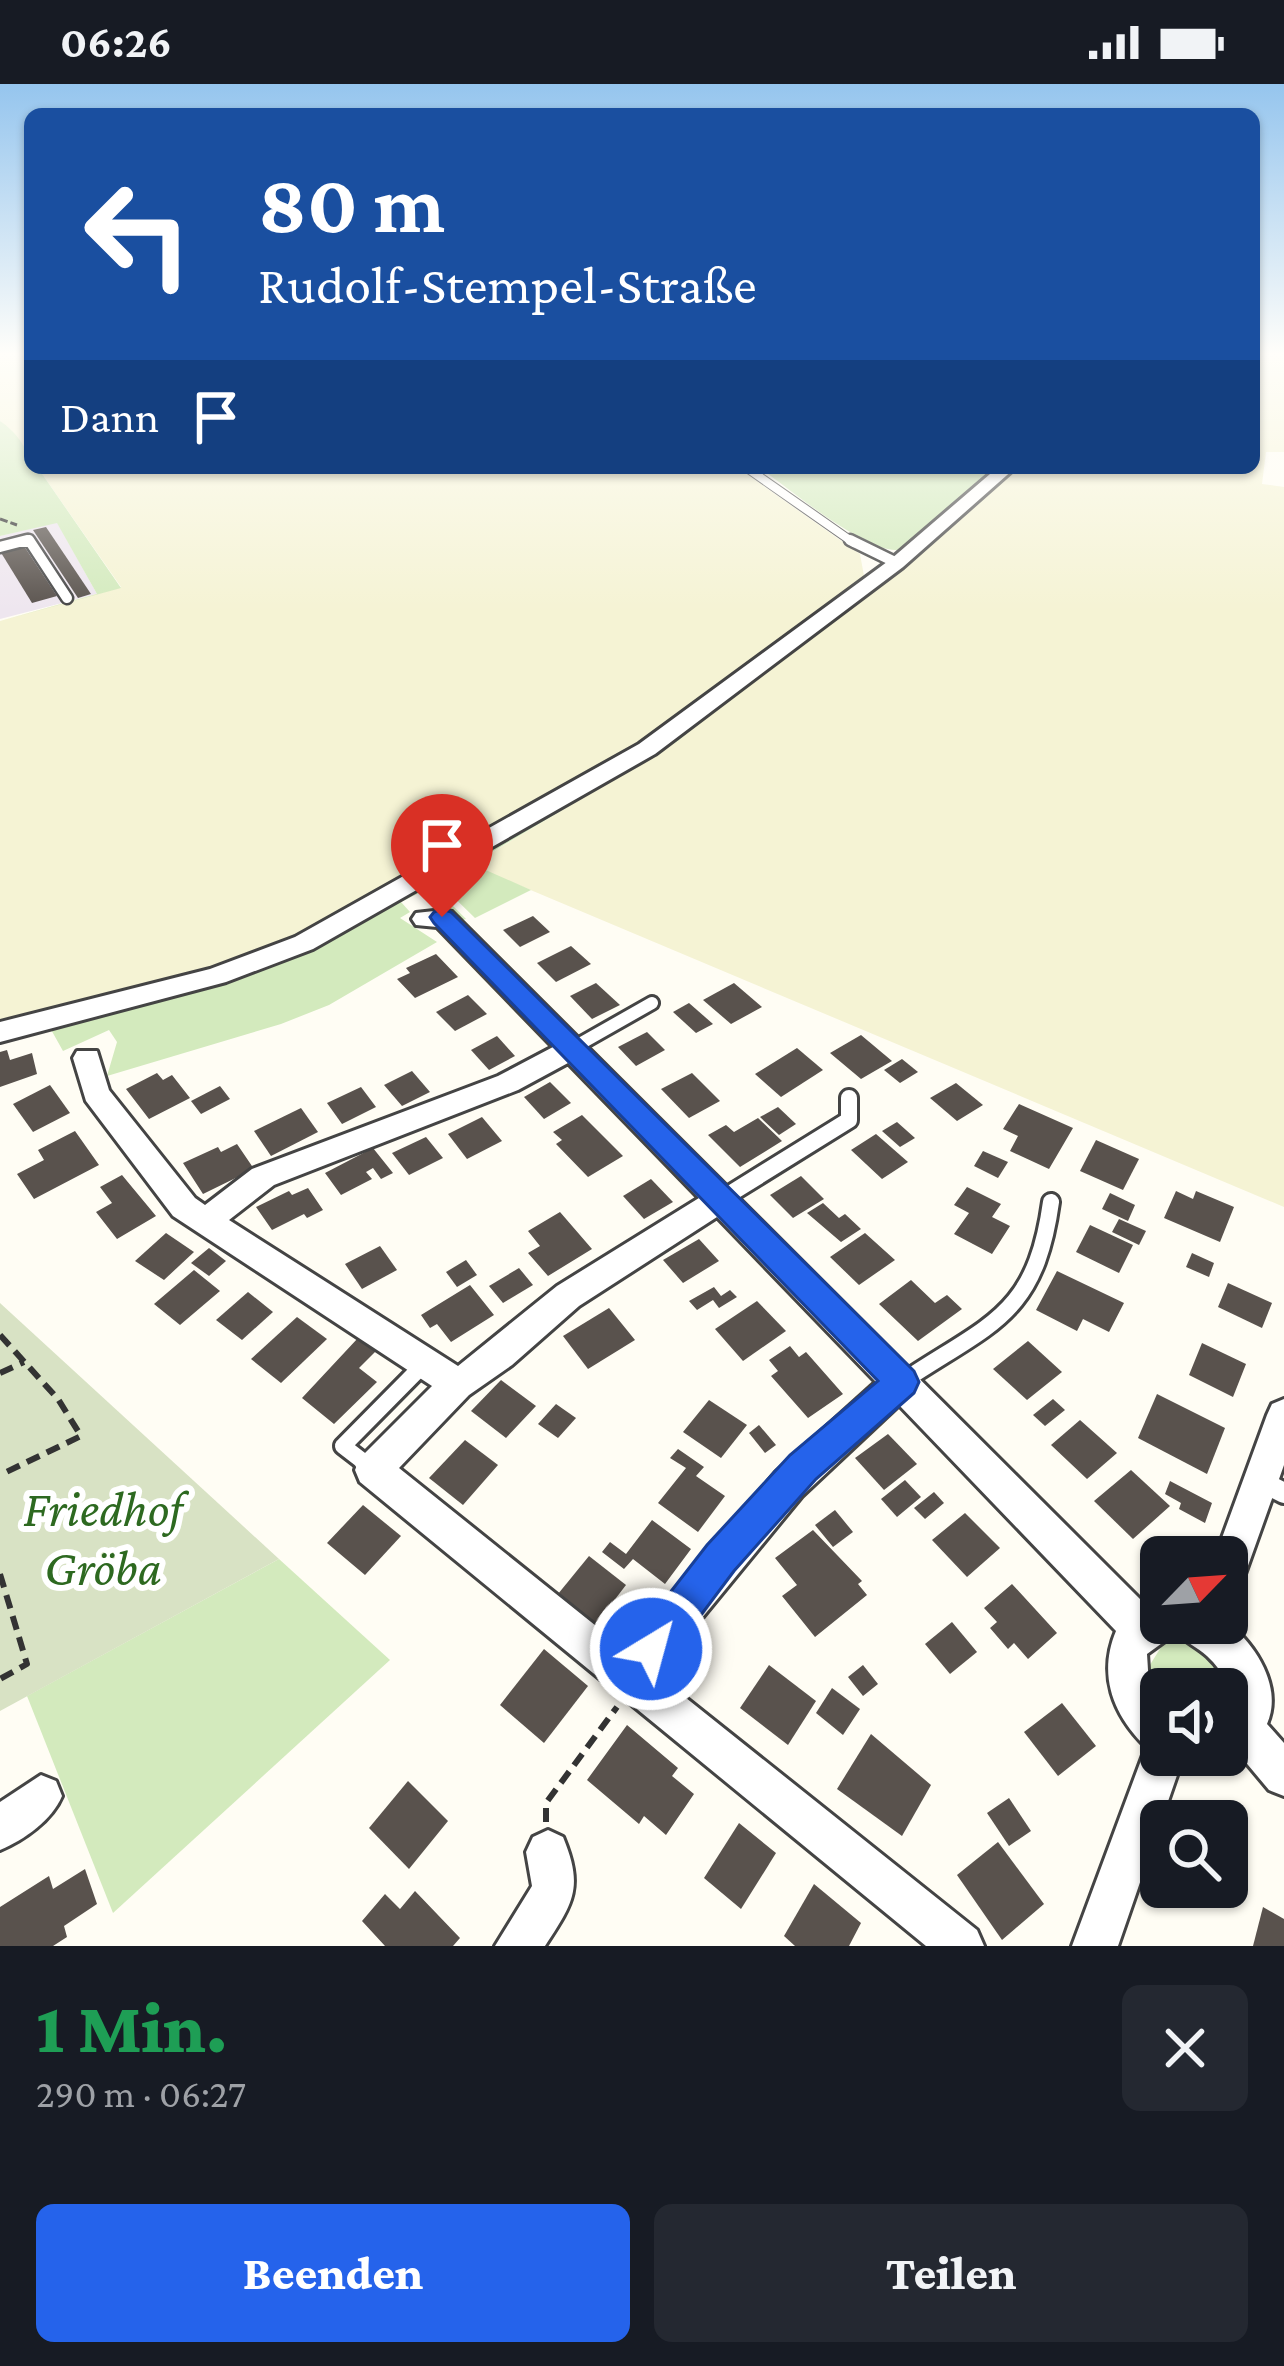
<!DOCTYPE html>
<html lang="de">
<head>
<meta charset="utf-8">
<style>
  :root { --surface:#171b24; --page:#242831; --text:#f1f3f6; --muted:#9ea1a6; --accent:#2563eb }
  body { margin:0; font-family:"Crimson Pro",serif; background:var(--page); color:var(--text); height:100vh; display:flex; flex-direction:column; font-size:45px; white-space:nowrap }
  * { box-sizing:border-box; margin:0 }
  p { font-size:39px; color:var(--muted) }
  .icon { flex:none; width:66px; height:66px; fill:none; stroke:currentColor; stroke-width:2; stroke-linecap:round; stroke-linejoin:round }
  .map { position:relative; height:1862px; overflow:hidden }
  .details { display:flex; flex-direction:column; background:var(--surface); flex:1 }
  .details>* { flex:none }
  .hud { position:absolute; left:24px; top:24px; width:1236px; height:366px; border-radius:18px; box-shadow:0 3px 9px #0004; background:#1a4fa0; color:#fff; overflow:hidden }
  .needle { width:78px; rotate:65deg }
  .controls { position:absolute; left:1140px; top:1452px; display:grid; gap:24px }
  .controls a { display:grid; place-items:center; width:108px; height:108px; border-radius:18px; background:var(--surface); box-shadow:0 3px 9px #0004; font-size:60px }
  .pin { position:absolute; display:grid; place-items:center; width:102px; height:102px; color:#fff; margin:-123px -51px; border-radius:50% 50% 50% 0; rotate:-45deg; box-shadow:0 0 12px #0007 }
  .pin .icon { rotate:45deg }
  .me { position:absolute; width:132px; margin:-66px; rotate:37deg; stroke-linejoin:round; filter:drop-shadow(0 0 9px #0008) }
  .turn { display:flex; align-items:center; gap:42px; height:252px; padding:0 36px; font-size:54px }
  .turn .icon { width:156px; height:156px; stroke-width:2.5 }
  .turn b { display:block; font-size:84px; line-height:102px }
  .then { display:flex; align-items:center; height:114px; padding:0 36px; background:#0003; gap:24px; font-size:45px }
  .round { display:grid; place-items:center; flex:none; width:126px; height:126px; border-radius:18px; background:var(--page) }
  .headline { display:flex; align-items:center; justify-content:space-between; height:204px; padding:0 36px }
  h1 { font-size:72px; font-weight:800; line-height:90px; color:#1e9e55 }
  .action { display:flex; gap:24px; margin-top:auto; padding:24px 36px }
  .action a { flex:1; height:138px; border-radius:18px; background:var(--accent); color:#fff; font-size:48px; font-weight:800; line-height:138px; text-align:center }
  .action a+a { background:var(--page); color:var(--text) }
  .status { display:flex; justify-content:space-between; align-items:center; height:84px; padding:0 60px; background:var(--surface); direction:ltr }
  .status svg { height:33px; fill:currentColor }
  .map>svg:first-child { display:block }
</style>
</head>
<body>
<div class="status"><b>06:26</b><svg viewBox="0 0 49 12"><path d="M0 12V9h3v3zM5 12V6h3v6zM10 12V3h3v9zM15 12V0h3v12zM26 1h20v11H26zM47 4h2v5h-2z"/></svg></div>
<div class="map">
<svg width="1284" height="1862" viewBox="0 0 1284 1862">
  <rect width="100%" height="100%" fill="#fffdf4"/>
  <polygon fill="#eee6ef" points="57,438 97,510 0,535 0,452"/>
  <g fill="#f5f3d4">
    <polygon points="0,268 30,268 30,372 0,337"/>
    <polygon points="1254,268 1284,268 1284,368 1266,368 1262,400 1284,403 1284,1123 471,781 678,657 758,590 904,482 1018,384 1254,384"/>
    <polygon points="38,384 738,384 860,470 864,492 613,678 300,850 213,883 0,936 0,537 121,503"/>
  </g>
  <g fill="#d3eabd">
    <path d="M0,337C15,347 30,365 30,384H38L121,504L0,537L97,510L57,439L0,452Z"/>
    <path d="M760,384H999C973,407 935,449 905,464C876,479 788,403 760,384Z"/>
    <polygon points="1013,384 1018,384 904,482 758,590 678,657 472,780 531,806 475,834 433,793 625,685 901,480"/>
    <polygon points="427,796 466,835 460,837 427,805 401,818 410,828 400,834 437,858 329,921 281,940 107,992 117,958 109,946 63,967 49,942 212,899"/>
    <polygon points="279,1475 390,1576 113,1829 27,1612"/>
    <polygon points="1177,1556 1192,1557 1232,1591 1229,1636 1227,1605 1161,1605 1161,1622 1149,1600 1148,1584 1163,1560"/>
  </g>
  <polygon fill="#d8e2c4" points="0,1219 279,1475 0,1627"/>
  <g fill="#59524d">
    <polygon points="46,443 91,510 78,514 33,446"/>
    <polygon points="24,462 57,512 32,519 0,467"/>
    <polygon points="533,832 550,848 520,863 503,846"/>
    <polygon points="571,862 591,880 556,898 537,879"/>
    <polygon points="436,870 458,893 415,914 397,895 410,889 406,884"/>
    <polygon points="596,899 620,921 592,935 570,912"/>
    <polygon points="734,899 762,923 731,940 703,916"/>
    <polygon points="468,911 487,930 455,947 436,928"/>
    <polygon points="689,919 713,940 696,949 673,928"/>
    <polygon points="647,948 665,966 636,982 618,963"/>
    <polygon points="861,951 892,977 861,995 830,969"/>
    <polygon points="497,952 515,972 489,986 471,966"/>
    <polygon points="797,964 823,986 781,1013 755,990"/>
    <polygon points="7,966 10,976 32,969 37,990 0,1003 0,968"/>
    <polygon points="902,975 918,988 900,999 884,986"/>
    <polygon points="412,987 430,1008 402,1022 384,1001"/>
    <polygon points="157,989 163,996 172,991 190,1014 149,1035 126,1005"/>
    <polygon points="692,989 720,1017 689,1034 661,1005"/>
    <polygon points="550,998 571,1019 544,1035 524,1013"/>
    <polygon points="956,999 983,1021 957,1037 930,1014"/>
    <polygon points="50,1001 70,1029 33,1048 13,1020"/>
    <polygon points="220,1002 230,1015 201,1030 191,1017"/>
    <polygon points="361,1003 376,1023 342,1040 327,1019"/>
    <polygon points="1019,1020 1073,1044 1049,1085 1010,1067 1018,1052 1003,1045"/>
    <polygon points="778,1023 796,1040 779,1051 760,1033"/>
    <polygon points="301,1024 318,1048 271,1072 254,1047"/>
    <polygon points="582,1031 623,1072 588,1093 556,1060 562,1056 553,1048"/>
    <polygon points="482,1033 502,1057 467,1075 448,1050"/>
    <polygon points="758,1034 782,1057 740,1083 708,1051 726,1041 734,1048"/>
    <polygon points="897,1038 915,1054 900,1063 882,1047"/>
    <polygon points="75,1047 99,1081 34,1115 17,1090 44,1076 38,1066"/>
    <polygon points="876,1050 908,1078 882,1095 851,1066"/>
    <polygon points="426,1053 443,1074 409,1091 392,1069"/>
    <polygon points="1096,1056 1139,1075 1123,1106 1080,1087"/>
    <polygon points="237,1060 254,1085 203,1110 183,1079 218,1063 221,1068"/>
    <polygon points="373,1064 393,1089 381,1095 373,1084 366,1088 372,1095 341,1111 325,1089"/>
    <polygon points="983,1067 1008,1078 998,1094 974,1082"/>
    <polygon points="122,1091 156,1132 117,1155 96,1128 112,1119 100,1103"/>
    <polygon points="801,1092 824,1115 793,1134 770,1111"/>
    <polygon points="651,1095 673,1118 644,1135 623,1112"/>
    <polygon points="967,1103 1001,1120 992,1133 1010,1142 992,1170 954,1150 969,1129 954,1121"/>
    <polygon points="308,1104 323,1126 307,1134 304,1130 272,1146 256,1123 289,1107 292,1111"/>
    <polygon points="1176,1107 1193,1115 1196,1107 1234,1123 1220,1158 1164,1134"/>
    <polygon points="1110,1109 1135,1121 1128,1137 1102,1125"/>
    <polygon points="823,1119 839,1134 845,1130 861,1145 841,1158 807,1129"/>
    <polygon points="560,1128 592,1165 548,1192 528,1169 540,1162 528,1147"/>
    <polygon points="1119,1135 1146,1147 1139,1161 1112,1148"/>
    <polygon points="1090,1141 1133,1161 1119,1189 1076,1168"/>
    <polygon points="166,1149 194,1168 164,1196 135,1177"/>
    <polygon points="865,1149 895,1176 859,1201 830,1173"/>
    <polygon points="699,1155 719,1177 683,1199 663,1176"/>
    <polygon points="380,1162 397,1186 362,1205 345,1180"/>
    <polygon points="209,1164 226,1177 209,1192 191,1179"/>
    <polygon points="1192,1169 1214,1179 1209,1193 1186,1183"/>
    <polygon points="466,1176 477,1191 457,1203 446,1188"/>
    <polygon points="519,1184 533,1201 503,1219 489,1202"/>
    <polygon points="194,1186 220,1207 180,1241 154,1220"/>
    <polygon points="1057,1187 1124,1219 1109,1248 1083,1235 1077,1247 1036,1226"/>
    <polygon points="911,1196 935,1219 947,1211 962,1225 918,1257 879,1220"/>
    <polygon points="1228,1199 1272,1219 1262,1244 1218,1223"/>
    <polygon points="470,1201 494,1231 451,1258 437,1240 430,1244 421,1231"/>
    <polygon points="714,1203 721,1212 730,1206 737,1213 719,1224 713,1216 697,1226 689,1217"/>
    <polygon points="248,1208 273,1228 242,1256 216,1236"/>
    <polygon points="757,1217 786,1247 743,1277 715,1245"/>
    <polygon points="609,1224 635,1256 588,1285 563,1252"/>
    <polygon points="297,1233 327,1255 281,1299 251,1275"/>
    <polygon points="358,1254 376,1267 359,1284 377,1298 334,1340 302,1314"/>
    <polygon points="1028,1257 1062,1288 1027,1316 993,1285"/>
    <polygon points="1202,1259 1246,1280 1233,1313 1189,1291"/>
    <polygon points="790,1262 799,1273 806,1268 843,1310 808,1334 771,1292 778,1287 769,1276"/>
    <polygon points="501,1296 536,1322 506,1354 471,1327"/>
    <polygon points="1157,1310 1225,1344 1207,1390 1138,1354"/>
    <polygon points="1053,1315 1065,1326 1045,1342 1033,1331"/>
    <polygon points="709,1316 747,1341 721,1374 683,1348"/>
    <polygon points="556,1320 576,1334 558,1354 538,1340"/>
    <polygon points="1080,1336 1117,1369 1087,1395 1051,1361"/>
    <polygon points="759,1341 776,1361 765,1369 749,1349"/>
    <polygon points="888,1350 917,1380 884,1406 855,1374"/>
    <polygon points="465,1356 498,1381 463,1421 429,1394"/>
    <polygon points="678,1365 704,1383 696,1392 725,1412 698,1448 658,1419 686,1384 670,1374"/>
    <polygon points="1131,1386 1170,1422 1133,1455 1094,1417"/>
    <polygon points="905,1396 921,1413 897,1433 881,1415"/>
    <polygon points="1170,1397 1212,1419 1205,1439 1179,1425 1181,1419 1165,1410"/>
    <polygon points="934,1408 944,1419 925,1435 914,1424"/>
    <polygon points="363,1421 401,1452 365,1491 327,1459"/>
    <polygon points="835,1426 853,1448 833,1463 815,1441"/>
    <polygon points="965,1429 1000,1464 967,1493 932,1456"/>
    <polygon points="652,1436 691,1465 665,1500 633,1475 624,1485 602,1468 610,1458 626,1470"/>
    <polygon points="813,1446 862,1497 858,1500 867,1511 815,1553 782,1512 797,1501 775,1474"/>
    <polygon points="589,1472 626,1501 596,1540 558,1510"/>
    <polygon points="1012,1500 1057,1549 1028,1575 1014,1559 1008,1565 990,1544 997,1538 984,1524"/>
    <polygon points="635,1514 647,1524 628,1548 616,1538"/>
    <polygon points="952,1538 977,1568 950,1590 925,1560"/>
    <polygon points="544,1565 588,1602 544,1659 500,1621"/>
    <polygon points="769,1581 816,1617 788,1661 740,1624"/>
    <polygon points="863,1581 878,1600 863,1612 848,1593"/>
    <polygon points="832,1604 860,1625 843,1651 816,1629"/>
    <polygon points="1062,1619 1096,1662 1058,1692 1024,1648"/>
    <polygon points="627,1641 678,1684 672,1692 694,1710 666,1751 644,1732 639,1740 587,1696"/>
    <polygon points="871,1650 931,1701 902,1752 837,1705"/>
    <polygon points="408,1697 448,1737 409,1785 369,1744"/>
    <polygon points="1009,1714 1031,1747 1009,1762 987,1729"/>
    <polygon points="739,1739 776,1769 741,1825 704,1794"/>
    <polygon points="998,1758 1044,1820 1002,1856 957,1791"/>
    <polygon points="85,1785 97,1820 64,1842 67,1853 53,1862 0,1862 0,1823 49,1792 53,1805"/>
    <polygon points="814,1800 861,1839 849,1862 795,1862 784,1852"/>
    <polygon points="415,1807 460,1854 453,1862 385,1862 362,1837 385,1810 400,1825"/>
    <polygon points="1263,1823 1284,1835 1284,1862 1253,1862"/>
  </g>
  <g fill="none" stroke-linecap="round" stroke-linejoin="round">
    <defs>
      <g id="lane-far4">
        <polyline points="747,384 854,459"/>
        <polyline points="15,459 31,459"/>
      </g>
      <g id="lane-far3">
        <polyline points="29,456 67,514"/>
        <polyline points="850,456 897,479"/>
        <polyline points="0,463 27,456"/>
      </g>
      <polyline id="lane-far2" points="571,965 652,919"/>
      <g id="lane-far1">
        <polyline points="720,1116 849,1036 849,1014"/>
        <path d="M902,1298C990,1239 1035,1233 1051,1118"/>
        <polyline points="369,1382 343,1362 425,1279"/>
      </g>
      <g id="lane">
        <polyline points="365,1379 370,1383"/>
        <polyline points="1261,1397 1284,1409"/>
      </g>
      <g id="street">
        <polygon points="997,384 1015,384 903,483 655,670 313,865 226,898 0,958 0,938 210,885 295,853 639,660 891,475"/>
        <path d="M443,826L452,828L1148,1523L1161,1518V1539L1227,1538C1256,1561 1283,1603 1267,1640L1284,1659V1712L1269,1706L1243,1675L1227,1682L1212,1676L1211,1671H1227C1227,1632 1240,1602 1207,1572C1197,1563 1184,1557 1176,1549L1147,1570L1149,1602L1161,1620V1671H1184L1118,1862H1072L1146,1663C1112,1630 1098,1590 1116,1547L899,1321L802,1412L656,1590L977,1846L984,1862H926L360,1398L355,1386L360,1374L432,1302L173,1132L86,1017L73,974L77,967H97L109,1006L195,1114L205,1121L252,1085L498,992L553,963L437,843L416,841L412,835L416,829ZM568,979L699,1114L557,1202L458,1282L229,1136L274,1101L518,1006ZM717,1133L876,1298L776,1388L626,1566L399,1384L469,1311L512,1281L579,1222Z"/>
        <polygon points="1284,1315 1284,1381 1240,1504 1227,1510 1227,1473 1215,1473 1267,1331 1272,1320"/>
        <path d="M41,1691L56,1697L62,1712C52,1736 24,1756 0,1766V1718Z"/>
        <path d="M548,1746L563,1753C584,1804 573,1819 545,1862H495L532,1802L526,1768L533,1753Z"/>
      </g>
    </defs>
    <use href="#lane-far4" stroke="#444" stroke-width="10"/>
    <use href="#lane-far3" stroke="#444" stroke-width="15"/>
    <use href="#lane-far2" stroke="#444" stroke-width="18"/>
    <use href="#lane-far1" stroke="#444" stroke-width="22"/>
    <use href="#lane" stroke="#444" stroke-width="26"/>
    <use href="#street" stroke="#444" stroke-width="6"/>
    <polyline stroke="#333" stroke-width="3" stroke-dasharray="8 3" stroke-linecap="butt" points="0,435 17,441"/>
    <g stroke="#333" stroke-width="6" stroke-dasharray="14 8" stroke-linecap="butt">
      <polyline points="0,1251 58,1315 81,1352 0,1391"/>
      <polyline points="0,1289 24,1278"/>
      <polyline points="0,1490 27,1580 0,1595"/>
      <polyline points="546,1738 546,1719 617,1623"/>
    </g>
    <use href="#lane-far4" stroke="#fff" stroke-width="8"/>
    <use href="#lane-far3" stroke="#fff" stroke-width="10"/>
    <use href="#lane-far2" stroke="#fff" stroke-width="12"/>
    <use href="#lane-far1" stroke="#fff" stroke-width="16"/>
    <use href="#lane" stroke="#fff" stroke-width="20"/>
    <use href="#street" fill="#fff" fill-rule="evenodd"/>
  </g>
  <linearGradient id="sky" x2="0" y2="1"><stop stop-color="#95c5ee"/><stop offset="0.51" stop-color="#fffefa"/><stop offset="1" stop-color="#fffefa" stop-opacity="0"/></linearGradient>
  <rect width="1284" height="529" fill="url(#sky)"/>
  <polygon fill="#2563eb" stroke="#184099" stroke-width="3" points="442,825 451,828 914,1287 919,1298 914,1309 816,1395 734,1487 665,1579 651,1585 637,1579 631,1565 637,1551 707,1461 790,1371 878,1297 434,839 430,833 434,828"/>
  <g text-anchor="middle" stroke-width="12" stroke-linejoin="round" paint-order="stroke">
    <g font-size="51" font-style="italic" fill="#2d6920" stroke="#fff">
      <text x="103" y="1442">Friedhof<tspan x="103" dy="59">Gröba</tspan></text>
    </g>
  </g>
</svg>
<div class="controls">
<a><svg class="needle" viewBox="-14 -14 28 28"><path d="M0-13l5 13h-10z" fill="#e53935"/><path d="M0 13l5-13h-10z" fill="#9ea1a6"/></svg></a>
<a><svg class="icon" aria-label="sound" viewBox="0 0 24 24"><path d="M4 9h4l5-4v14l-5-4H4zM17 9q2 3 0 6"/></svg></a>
<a><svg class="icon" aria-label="search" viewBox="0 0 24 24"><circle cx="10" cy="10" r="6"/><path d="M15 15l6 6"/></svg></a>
</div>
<div class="pin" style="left:442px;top:833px;background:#d93025"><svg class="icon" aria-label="arrive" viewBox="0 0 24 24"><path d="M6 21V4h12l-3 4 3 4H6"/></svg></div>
<svg class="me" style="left:651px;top:1565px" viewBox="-20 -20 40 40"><circle r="17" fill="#2563eb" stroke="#fff" stroke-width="3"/><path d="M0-11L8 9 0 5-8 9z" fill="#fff"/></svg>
<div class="hud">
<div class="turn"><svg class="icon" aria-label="left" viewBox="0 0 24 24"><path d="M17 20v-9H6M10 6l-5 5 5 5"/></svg><div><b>80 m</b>Rudolf-Stempel-Straße</div></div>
<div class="then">Dann<svg class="icon" aria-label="arrive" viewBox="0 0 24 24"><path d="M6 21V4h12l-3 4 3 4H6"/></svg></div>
</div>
</div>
<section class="details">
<div class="headline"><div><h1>1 Min.</h1><p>290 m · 06:27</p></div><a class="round"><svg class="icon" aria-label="close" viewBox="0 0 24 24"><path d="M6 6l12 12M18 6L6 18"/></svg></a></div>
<div class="action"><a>Beenden</a><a>Teilen</a></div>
</section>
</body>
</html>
